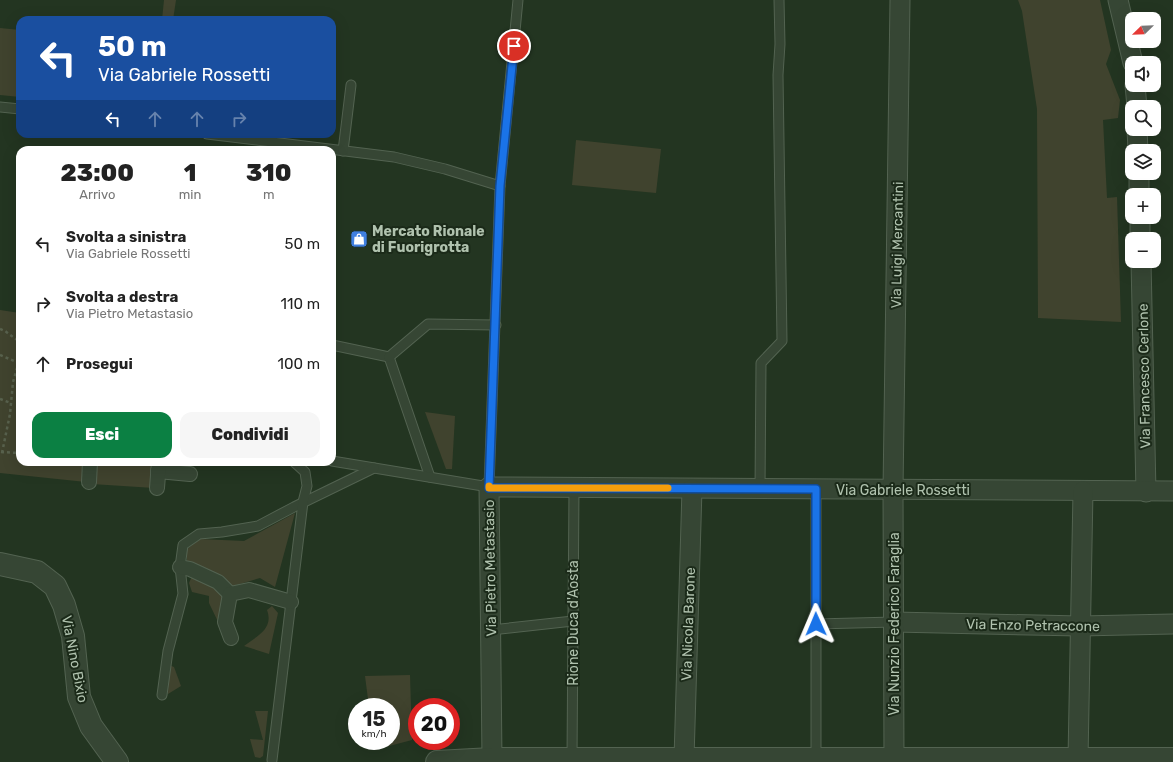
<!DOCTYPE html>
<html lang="it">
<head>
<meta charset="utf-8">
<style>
  :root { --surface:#fff; --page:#f6f6f6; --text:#222; --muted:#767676; --accent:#0b8043 }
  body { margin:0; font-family:Rubik,sans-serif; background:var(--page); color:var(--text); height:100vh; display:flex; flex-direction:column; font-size:15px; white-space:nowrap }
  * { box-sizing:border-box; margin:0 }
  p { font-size:13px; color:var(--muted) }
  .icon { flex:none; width:22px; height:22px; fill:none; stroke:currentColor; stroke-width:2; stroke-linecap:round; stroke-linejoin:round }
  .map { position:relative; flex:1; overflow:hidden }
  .details { position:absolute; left:16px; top:146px; width:320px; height:320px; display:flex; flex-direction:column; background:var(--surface); border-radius:12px; box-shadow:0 4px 16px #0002 }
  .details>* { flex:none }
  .banner { position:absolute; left:16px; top:16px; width:320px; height:122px; border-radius:12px; box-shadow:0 4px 16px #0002; background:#1a4fa0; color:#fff; overflow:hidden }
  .needle { width:26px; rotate:247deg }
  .tools { position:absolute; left:1125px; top:12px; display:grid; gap:8px }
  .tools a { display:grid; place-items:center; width:36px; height:36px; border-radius:8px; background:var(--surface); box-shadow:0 4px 16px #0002; font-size:20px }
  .speed { position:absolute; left:348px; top:698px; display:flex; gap:8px; font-size:20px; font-weight:700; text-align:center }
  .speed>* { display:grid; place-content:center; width:52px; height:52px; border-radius:50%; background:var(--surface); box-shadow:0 4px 16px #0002; line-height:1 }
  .speed small { font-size:10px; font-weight:400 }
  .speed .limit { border:6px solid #d22; background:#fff; color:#111 }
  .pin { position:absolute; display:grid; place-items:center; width:34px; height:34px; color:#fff; margin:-17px; border:2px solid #fff; border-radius:50%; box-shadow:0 1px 4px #0007 }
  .me { position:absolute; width:44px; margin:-22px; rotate:359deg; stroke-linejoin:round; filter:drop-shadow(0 0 3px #0008) }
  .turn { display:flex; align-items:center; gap:14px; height:84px; padding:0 16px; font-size:18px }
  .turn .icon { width:52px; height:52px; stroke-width:2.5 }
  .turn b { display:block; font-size:28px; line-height:34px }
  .lanes { display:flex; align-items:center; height:38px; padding:0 16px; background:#0003; justify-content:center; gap:20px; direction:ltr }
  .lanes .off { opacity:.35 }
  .eta { display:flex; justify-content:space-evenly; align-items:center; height:68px; text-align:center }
  .eta b { font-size:24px; font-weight:800; line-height:28px }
  .action { display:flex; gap:8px; margin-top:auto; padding:8px 16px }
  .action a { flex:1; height:46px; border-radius:12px; background:var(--accent); color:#fff; font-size:16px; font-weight:800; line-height:46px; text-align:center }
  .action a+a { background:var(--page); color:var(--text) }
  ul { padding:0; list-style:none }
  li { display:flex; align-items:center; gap:12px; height:60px; padding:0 16px }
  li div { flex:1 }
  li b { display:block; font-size:15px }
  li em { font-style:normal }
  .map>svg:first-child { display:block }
</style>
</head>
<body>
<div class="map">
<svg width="1173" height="762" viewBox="0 0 1173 762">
  <rect width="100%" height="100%" fill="#233521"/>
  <g fill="#40432e">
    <polygon points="164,0 176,0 173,20 162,20"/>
    <polygon points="1018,0 1100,0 1111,50 1106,64 1120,100 1118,118 1103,120 1107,198 1117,197 1121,322 1038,318 1037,109 1022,11"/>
    <polygon points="0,28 20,30 20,97 0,95"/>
    <polygon points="576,140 661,149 656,193 572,185"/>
    <polygon points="0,310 20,313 20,462 88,462 86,482 0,473"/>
    <polygon points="425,412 455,416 452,469 446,469"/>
    <polygon points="94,462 156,462 154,488 92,484"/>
    <polygon points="295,513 275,587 260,578 233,586 225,584 187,564 187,549 200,539 244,541"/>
    <polygon points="199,575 222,592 224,606 221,628 209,603 209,596 192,592 189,583 192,576"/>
    <path d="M272,606L278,613L269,654L244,646C257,636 274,629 267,610Z"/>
    <polygon points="169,665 174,667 181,686 168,694"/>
    <polygon points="410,675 412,740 374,750 373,741 391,741 391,707 369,707 365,676"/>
    <polygon points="255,711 268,711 263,756 260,758 255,757 250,739 263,740"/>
  </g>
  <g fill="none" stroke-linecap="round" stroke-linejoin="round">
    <defs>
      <g id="service">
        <polyline points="0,107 20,109"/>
        <polyline points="207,134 394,157 445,169 500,186"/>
        <polyline points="343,151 351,85"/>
        <polyline points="332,345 389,357"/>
        <polyline points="389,357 430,477"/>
        <polyline points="389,357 428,324 496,325"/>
        <polyline points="332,461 489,487 500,186 518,0"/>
        <polyline points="760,489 761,363 782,341 778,75 780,44 779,0"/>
        <polyline points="816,489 816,759"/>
        <polyline points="816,624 894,622"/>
        <polyline points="491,630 573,621"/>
        <polyline points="162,695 168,651 183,594 180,567 183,545 199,534 222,532 258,526 294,507 374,468"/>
        <polyline points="572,759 574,488"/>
        <polyline points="272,760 303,502 307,486 305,472 294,462"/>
      </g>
      <g id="pedestrian">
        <polyline points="158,471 190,474"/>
        <polyline points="89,482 90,462"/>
        <polyline points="157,488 159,462"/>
        <polyline points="180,567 190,569 218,582 230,594"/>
        <polyline points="231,638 225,622 230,594 249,590 291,602"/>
      </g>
      <g id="minor">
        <polyline points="1118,0 1133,63"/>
        <polyline points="1135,85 1137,107"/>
        <polyline points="1137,129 1138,151"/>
        <polyline points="1139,173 1139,195"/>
        <polyline points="1140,217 1140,239"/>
        <polyline points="1141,261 1146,492"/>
        <polyline points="894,622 1080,626 1173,624"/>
        <polyline points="492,759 489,487 1173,491"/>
        <polyline points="684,759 692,489"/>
        <polyline points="894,759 893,490 900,0"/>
        <polyline points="1078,759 1083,491"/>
      </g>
      <g id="tertiary">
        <polyline points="0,564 37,572 55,586 64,605 73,636 79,697 91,726 117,762"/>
        <polyline points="437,762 492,759 1173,759"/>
      </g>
    </defs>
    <use href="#service" stroke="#536351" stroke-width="11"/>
    <use href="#pedestrian" stroke="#536351" stroke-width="16"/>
    <use href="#minor" stroke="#536351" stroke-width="21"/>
    <use href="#tertiary" stroke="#536351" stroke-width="24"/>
    <g stroke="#58614d" stroke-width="2.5" stroke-dasharray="3 3" stroke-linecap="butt">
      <polyline points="0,329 5,331 20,342"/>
      <polyline points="0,355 19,363"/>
      <polyline points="0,399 11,403"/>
      <polyline points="1,452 20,453"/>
      <polyline points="2,453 10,414 13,382 20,358"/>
    </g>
    <use href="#service" stroke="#364634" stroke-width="9"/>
    <use href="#pedestrian" stroke="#364634" stroke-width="14"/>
    <use href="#minor" stroke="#364634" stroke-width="19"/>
    <use href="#tertiary" stroke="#364634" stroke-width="22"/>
  </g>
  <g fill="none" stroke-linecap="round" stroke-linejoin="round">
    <defs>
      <polyline id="route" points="514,46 500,186 489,488 816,489 816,624"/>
    </defs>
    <use href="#route" stroke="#114b97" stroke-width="10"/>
    <use href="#route" stroke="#1a73e8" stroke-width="7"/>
    <polyline stroke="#f59e0b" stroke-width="7" points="489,486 489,488 668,488"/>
  </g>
  <defs>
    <symbol id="shop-square" viewBox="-11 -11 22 22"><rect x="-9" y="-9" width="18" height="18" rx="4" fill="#3f7fe0" stroke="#1b2a19"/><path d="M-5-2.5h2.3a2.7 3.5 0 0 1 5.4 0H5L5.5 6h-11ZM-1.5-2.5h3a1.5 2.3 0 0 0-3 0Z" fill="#fff"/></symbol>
  </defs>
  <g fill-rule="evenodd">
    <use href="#shop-square" x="349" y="229" width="20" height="20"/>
  </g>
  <g text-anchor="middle" stroke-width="4" stroke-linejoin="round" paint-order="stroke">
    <g font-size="14" font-weight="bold" fill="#b0c2ae" stroke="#1b2a19" text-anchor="start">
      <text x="372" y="236">Mercato Rionale<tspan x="372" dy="16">di Fuorigrotta</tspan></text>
    </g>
    <g font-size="14" fill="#b0c2ae" stroke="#1b2a19">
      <text transform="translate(897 245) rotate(-89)" y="5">Via Luigi Mercantini</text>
      <text transform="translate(1144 376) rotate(-91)" y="5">Via Francesco Cerlone</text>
      <text x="903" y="495">Via Gabriele Rossetti</text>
      <text transform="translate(490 568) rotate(-91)" y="5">Via Pietro Metastasio</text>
      <text transform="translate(573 623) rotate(-90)" y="5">Rione Duca d'Aosta</text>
      <text transform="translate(688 624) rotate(-88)" y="5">Via Nicola Barone</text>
      <text transform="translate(894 624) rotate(-90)" y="5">Via Nunzio Federico Faraglia</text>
      <text transform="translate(1033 625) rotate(1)" y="5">Via Enzo Petraccone</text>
      <text transform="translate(75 659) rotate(79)" y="5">Via Nino Bixio</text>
    </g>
  </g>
</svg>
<div class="tools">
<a><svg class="needle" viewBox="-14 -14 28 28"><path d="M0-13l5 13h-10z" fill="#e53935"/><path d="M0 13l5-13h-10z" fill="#767676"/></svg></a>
<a><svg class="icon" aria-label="sound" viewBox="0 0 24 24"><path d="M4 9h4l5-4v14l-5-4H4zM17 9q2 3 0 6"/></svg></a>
<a><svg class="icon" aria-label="search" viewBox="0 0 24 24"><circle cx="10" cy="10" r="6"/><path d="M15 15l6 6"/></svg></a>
<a><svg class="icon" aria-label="layers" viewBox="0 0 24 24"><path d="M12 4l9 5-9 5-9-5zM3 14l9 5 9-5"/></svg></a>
<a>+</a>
<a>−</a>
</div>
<div class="speed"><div>15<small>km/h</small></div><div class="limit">20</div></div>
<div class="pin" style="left:514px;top:46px;background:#d93025"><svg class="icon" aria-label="arrive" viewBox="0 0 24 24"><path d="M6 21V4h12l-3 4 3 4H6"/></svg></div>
<svg class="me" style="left:816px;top:624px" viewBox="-20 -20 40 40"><path d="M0-17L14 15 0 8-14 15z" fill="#1a73e8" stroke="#fff" stroke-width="4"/></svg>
<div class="banner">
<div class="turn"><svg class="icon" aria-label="left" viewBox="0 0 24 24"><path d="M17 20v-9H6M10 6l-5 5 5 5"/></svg><div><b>50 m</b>Via Gabriele Rossetti</div></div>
<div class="lanes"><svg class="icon" aria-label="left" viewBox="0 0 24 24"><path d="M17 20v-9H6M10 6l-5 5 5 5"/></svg><svg class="icon off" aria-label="ahead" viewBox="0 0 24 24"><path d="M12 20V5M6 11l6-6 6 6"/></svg><svg class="icon off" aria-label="ahead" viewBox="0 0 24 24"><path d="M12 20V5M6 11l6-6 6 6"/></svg><svg class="icon off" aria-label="right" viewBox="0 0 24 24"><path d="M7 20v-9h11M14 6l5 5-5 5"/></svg></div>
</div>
<section class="details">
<div class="eta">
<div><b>23:00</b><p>Arrivo</p></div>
<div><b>1</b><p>min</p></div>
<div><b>310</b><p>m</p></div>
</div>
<ul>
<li><svg class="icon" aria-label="left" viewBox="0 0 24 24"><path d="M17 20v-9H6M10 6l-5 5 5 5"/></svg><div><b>Svolta a sinistra</b><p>Via Gabriele Rossetti</p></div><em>50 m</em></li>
<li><svg class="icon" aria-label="right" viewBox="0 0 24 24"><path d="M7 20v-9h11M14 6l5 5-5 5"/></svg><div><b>Svolta a destra</b><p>Via Pietro Metastasio</p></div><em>110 m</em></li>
<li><svg class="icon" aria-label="ahead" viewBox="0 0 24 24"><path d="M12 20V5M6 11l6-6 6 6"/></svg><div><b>Prosegui</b></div><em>100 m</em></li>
</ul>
<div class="action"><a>Esci</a><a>Condividi</a></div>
</section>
</div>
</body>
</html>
